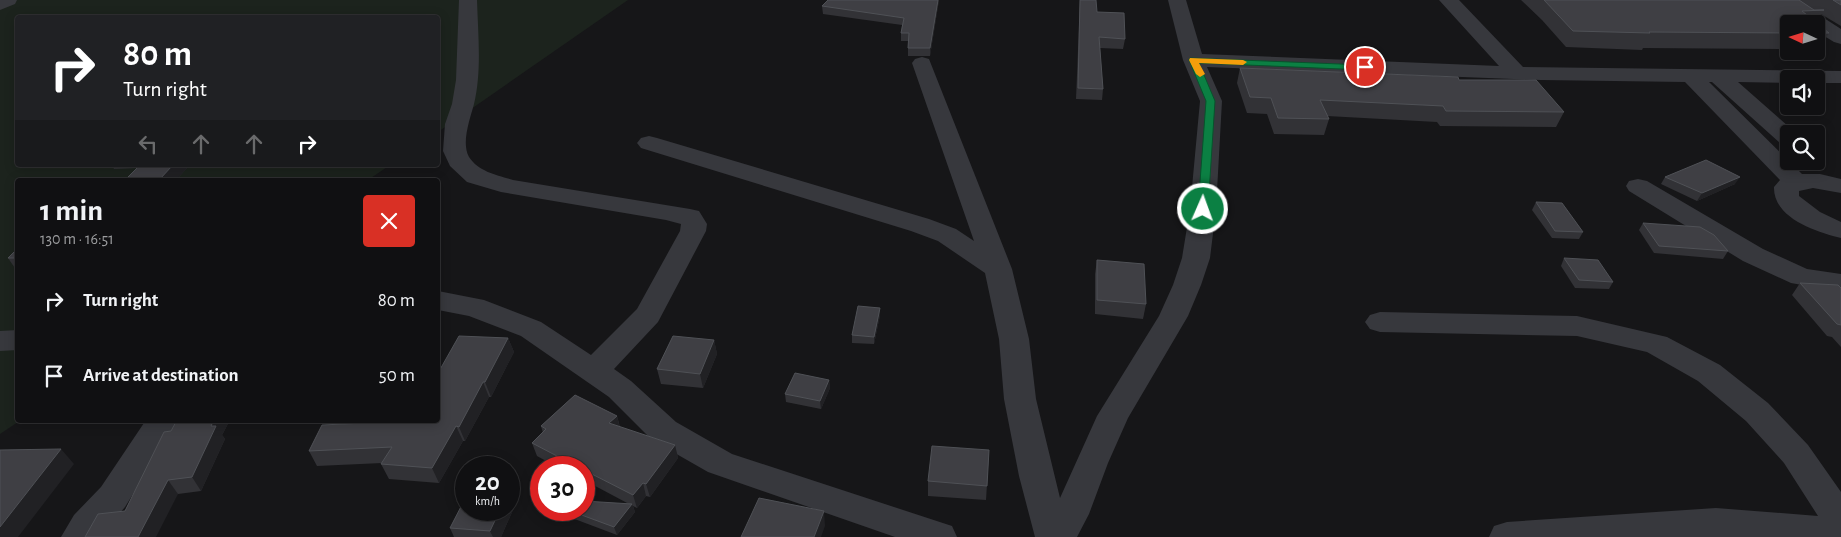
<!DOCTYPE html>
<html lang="en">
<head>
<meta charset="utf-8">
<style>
  :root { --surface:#101012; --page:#1e1e20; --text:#f1f3f6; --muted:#9c9d9f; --line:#303032 }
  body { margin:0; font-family:"Alegreya Sans",sans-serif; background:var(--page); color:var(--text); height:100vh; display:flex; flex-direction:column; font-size:19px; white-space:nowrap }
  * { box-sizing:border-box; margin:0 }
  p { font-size:16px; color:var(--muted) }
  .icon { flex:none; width:28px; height:28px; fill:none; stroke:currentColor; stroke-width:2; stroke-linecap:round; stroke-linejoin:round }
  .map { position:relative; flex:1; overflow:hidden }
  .sheet { position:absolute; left:15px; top:178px; width:425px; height:245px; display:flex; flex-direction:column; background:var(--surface); border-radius:5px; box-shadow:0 2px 12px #0003,0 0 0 1px var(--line) }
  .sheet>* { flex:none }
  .banner { position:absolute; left:15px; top:15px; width:425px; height:152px; border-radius:5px; box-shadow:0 2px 12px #0003,0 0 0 1px var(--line); background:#202124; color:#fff; overflow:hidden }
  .needle { width:32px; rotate:274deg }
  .buttons { position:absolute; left:1780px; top:15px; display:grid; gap:10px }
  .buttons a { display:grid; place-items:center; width:45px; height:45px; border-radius:5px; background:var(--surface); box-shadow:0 2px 12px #0003,0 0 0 1px var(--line); font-size:25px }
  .speed { position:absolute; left:455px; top:456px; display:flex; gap:10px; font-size:25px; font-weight:700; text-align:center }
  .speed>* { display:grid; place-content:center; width:65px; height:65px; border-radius:50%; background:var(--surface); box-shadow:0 2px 12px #0003,0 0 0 1px var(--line); line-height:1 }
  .speed small { font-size:12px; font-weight:400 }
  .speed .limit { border:8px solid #d22; background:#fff; color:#111 }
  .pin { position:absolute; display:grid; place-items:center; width:42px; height:42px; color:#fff; margin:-21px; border:2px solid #fff; border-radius:50%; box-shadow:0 1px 5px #0007 }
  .me { position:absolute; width:55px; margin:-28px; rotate:2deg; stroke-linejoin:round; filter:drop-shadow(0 0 4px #0008) }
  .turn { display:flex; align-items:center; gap:18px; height:105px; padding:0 25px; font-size:22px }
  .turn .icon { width:65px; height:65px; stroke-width:2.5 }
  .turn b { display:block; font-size:35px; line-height:42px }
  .lanes { display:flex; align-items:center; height:48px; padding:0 25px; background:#0003; justify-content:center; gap:25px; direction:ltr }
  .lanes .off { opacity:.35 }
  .round { display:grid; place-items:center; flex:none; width:52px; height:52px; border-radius:5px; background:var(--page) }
  .overview { display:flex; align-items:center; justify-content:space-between; height:85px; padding:0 25px }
  h1 { font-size:30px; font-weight:600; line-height:38px }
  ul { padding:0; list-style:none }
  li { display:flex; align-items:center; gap:15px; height:75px; padding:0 25px }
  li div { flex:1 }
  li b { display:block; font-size:19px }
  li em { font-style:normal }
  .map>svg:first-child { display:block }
</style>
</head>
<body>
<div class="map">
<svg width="1841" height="537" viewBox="0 0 1841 537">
  <rect width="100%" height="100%" fill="#161618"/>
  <polygon fill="#1c231d" points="0,0 628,0 438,132 438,18 18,18 18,165 390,165 368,180 18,180 18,420 21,420 0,434"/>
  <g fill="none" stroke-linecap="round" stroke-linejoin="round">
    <g fill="#37383d" fill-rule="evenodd">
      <polygon points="0,0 17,0 15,4 0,10"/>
      <path d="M459,0H477C478,34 482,71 474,104C470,119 461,143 469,157C479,172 497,175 513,180L690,209L699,211L707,224L706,231L658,322L614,369L631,381L676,422L732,454L952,526L957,537H895L708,472L652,440L609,397L521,336L469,316L438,310V291L484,300L541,322L591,355L637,309L680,231L681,224L666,220L501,192L467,182L450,166L443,151L445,124L452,104L456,80Z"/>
      <path d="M1168,0H1186L1202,54L1499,66L1439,0H1459L1523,67L1841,71V83H1816V79H1789V83L1738,82L1797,134H1789V146L1781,144L1712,82H1709L1802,174H1820L1841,179V193L1813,188L1799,191V196L1820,212L1841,222V238C1816,232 1773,218 1774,187L1780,180L1685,82L1541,80L1207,67L1222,101L1216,209L1210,258L1201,285L1188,316L1128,418L1108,463L1089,514L1077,537H1035L1019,476L1004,399L999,339L985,273L938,241L911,231L641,148L637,143L641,138L649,136L657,138L929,219L956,229L974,241L912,63L915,59L922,57L929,59L1012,269L1029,339L1036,399L1060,498L1097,416L1159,316L1173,285L1182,258L1190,209L1200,101L1183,60Z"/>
      <polygon points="1774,0 1796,0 1841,29 1841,44 1834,42 1816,31 1816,24 1806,24 1776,4"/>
      <polygon points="1638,179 1647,181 1763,249 1807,269 1841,274 1841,292 1791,283 1743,261 1629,191 1626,186 1629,181"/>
      <polygon points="1380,312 1577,316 1667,337 1720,365 1768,403 1808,445 1841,492 1841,537 1489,537 1494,526 1507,522 1716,508 1818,516 1784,463 1746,421 1698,381 1647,352 1577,336 1380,332 1370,329 1365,322 1370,315"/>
      <polygon points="18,330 18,350 0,351 0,331"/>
      <polygon points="146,420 179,420 125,507 99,537 61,537 74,515 101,487"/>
    </g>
  </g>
  <g fill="#323236">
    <polygon points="939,0 930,56 908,56 908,41 901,41 901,33 902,25 823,14 822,6"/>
    <polygon points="1080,0 1097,12 1125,39 1123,49 1100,48 1103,89 1102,100 1076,99"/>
    <polygon points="1521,0 1841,0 1841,26 1821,14 1816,22 1829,33 1819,49 1816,49 1816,24 1789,24 1789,49 1643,48 1642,50 1566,47 1542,20"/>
    <polygon points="1240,68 1459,80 1564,112 1556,127 1440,126 1437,122 1327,116 1329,119 1324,135 1274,134 1267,114 1247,113 1237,83"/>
    <polygon points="112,165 190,165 176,180 125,180 137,168 114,169"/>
    <polygon points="1665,177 1735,184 1697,201 1661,184"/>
    <polygon points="1536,202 1583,232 1579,239 1552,238 1532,210"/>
    <polygon points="1643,223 1728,251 1723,259 1654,253 1639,230"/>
    <polygon points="18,248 18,271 17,271 8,258"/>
    <polygon points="1564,258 1613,282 1609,289 1575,288 1561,266"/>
    <polygon points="1097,260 1146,304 1143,319 1095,314 1095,274"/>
    <polygon points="1800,283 1841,288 1841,347 1832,337 1827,336 1792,295"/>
    <polygon points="880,308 880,315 874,344 852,343 852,335"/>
    <polygon points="508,338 514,352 491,397 489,397 465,441 463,441 439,483 389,479 381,464 382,463 317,466 309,451 408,421"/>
    <polygon points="714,340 717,354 703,388 661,384 657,369"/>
    <polygon points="829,380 830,388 821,409 786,402 785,394"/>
    <polygon points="617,416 620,427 675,445 678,458 650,497 646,496 637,508 633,506 635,512 617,535 556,512 555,510 584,510 629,504 584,480 584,468 559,468 537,456 532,443 543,433 541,426"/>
    <polygon points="177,420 230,420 222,435 225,439 201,491 178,494 125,511"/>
    <polygon points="989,450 986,500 928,496 928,481"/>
    <polygon points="510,489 516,503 501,537 454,537 450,528"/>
  </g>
  <g fill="#212124">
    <polygon points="938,0 939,0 930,56 930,48"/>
    <polygon points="173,165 190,165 176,180 159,180"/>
    <polygon points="1740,177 1735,184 1697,201 1702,193"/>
    <polygon points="880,308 880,315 874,344 874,337"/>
    <polygon points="508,338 514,352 491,397 485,382"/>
    <polygon points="714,340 717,354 703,388 700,374"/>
    <polygon points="829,380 830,388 821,409 820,401"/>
    <polygon points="483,382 489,397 465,441 459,427"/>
    <polygon points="617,416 620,429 609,423"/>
    <polygon points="214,420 230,420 222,435 225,439 201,491 192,477 211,426"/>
    <polygon points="456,426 463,441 439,483 432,468"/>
    <polygon points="675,445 678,458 650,497 646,484"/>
    <polygon points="61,449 74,464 18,537 0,537 0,527"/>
    <polygon points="168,480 178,494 156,537 138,537"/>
    <polygon points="643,483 646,496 637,508 633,495"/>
    <polygon points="510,489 516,503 501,537 493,537 490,531 500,510 509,510 509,492"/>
    <polygon points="632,504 635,512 617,535 614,527"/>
    <polygon points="824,511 825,526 821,537 814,537"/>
  </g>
  <g fill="#3f3f44" stroke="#4f5156">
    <polygon points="828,0 938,0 930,48 908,48 909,33 901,33 904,18 822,6"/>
    <polygon points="1080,0 1096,0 1097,12 1124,13 1125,39 1099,37 1103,89 1078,88"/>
    <polygon points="1544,0 1799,0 1814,10 1824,10 1802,11 1829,33 1816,33 1816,24 1789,24 1789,33 1649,32 1650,33 1573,31"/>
    <polygon points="1833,0 1841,0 1841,5"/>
    <polygon points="331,15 348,18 327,18"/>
    <polygon points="1240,68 1458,77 1459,80 1536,80 1564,112 1446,111 1443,106 1320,100 1329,119 1278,118 1271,98 1250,97"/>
    <polygon points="1706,160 1740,177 1702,193 1665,177"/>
    <polygon points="140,165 173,165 159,180 125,180"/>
    <polygon points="1536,202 1562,203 1583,232 1555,231"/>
    <polygon points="1643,223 1700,227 1714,235 1728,251 1659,246"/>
    <polygon points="18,248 18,258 8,258"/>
    <polygon points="1564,258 1598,260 1613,282 1579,280"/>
    <polygon points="1097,260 1144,264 1146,304 1097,300"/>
    <polygon points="1800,283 1838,285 1841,288 1841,325 1837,324"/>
    <polygon points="858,306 880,308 874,337 852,335"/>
    <polygon points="459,336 508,338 485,382 483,382 459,427 456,426 432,468 381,464 392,447 309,451 322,425 408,421 408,420 438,420 438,373"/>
    <polygon points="673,336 714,340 700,374 657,369"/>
    <polygon points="795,373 829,380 820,401 785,394"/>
    <polygon points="575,395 617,416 609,423 675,445 646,484 643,483 633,495 584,470 584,468 580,468 532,443 546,429 541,426"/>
    <polygon points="177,420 214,420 211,426 216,426 192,477 168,480 138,537 85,537 98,514 125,511 164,432 171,431"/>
    <polygon points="932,446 989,450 987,486 928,481"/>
    <polygon points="61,449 0,527 0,450"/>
    <polygon points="466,497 466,510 500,510 490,531 450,528"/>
    <polygon points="759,498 824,511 814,537 741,537"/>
    <polygon points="584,501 632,504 614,527 568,510 584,510"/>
  </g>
  <polygon fill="#0b8043" stroke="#07532c" points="1190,58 1365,65 1369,67 1365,70 1199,63 1215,101 1208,209 1203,212 1198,209 1206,101 1189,60"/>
  <polygon fill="#f59e0b" points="1190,58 1243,60 1247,62 1243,65 1199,63 1205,74 1200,77 1196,74 1189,60"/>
</svg>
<div class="buttons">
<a><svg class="needle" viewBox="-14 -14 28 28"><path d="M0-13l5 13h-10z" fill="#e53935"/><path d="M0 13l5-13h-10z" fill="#9c9d9f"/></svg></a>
<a><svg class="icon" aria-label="sound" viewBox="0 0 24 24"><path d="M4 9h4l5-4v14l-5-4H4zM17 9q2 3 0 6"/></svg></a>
<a><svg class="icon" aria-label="search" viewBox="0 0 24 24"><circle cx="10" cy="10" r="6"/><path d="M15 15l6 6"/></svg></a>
</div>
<div class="speed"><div>20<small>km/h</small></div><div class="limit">30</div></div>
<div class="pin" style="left:1365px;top:67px;background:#d93025"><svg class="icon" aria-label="arrive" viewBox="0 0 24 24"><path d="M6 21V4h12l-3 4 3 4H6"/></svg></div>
<svg class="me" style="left:1203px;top:209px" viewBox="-20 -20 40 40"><circle r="17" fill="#0b8043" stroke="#fff" stroke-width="3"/><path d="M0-11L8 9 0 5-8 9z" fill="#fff"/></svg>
<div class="banner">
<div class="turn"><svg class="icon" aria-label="right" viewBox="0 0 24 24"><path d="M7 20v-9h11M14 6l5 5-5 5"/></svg><div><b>80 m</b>Turn right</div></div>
<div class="lanes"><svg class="icon off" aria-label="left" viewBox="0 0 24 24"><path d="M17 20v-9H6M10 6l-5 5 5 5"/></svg><svg class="icon off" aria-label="ahead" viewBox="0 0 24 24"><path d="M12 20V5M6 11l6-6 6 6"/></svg><svg class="icon off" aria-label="ahead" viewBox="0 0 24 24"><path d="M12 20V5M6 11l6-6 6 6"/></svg><svg class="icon" aria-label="right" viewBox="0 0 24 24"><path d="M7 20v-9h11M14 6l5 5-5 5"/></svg></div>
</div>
<section class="sheet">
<div class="overview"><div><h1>1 min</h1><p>130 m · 16:51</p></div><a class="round" style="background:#d93025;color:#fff"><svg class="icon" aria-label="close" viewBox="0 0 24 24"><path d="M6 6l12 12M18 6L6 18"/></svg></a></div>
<ul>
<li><svg class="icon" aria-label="right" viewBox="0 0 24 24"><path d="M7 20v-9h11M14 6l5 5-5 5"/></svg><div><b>Turn right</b></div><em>80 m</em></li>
<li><svg class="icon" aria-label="arrive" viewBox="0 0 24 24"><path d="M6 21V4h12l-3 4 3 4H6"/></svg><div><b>Arrive at destination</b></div><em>50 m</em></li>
</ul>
</section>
</div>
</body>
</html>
